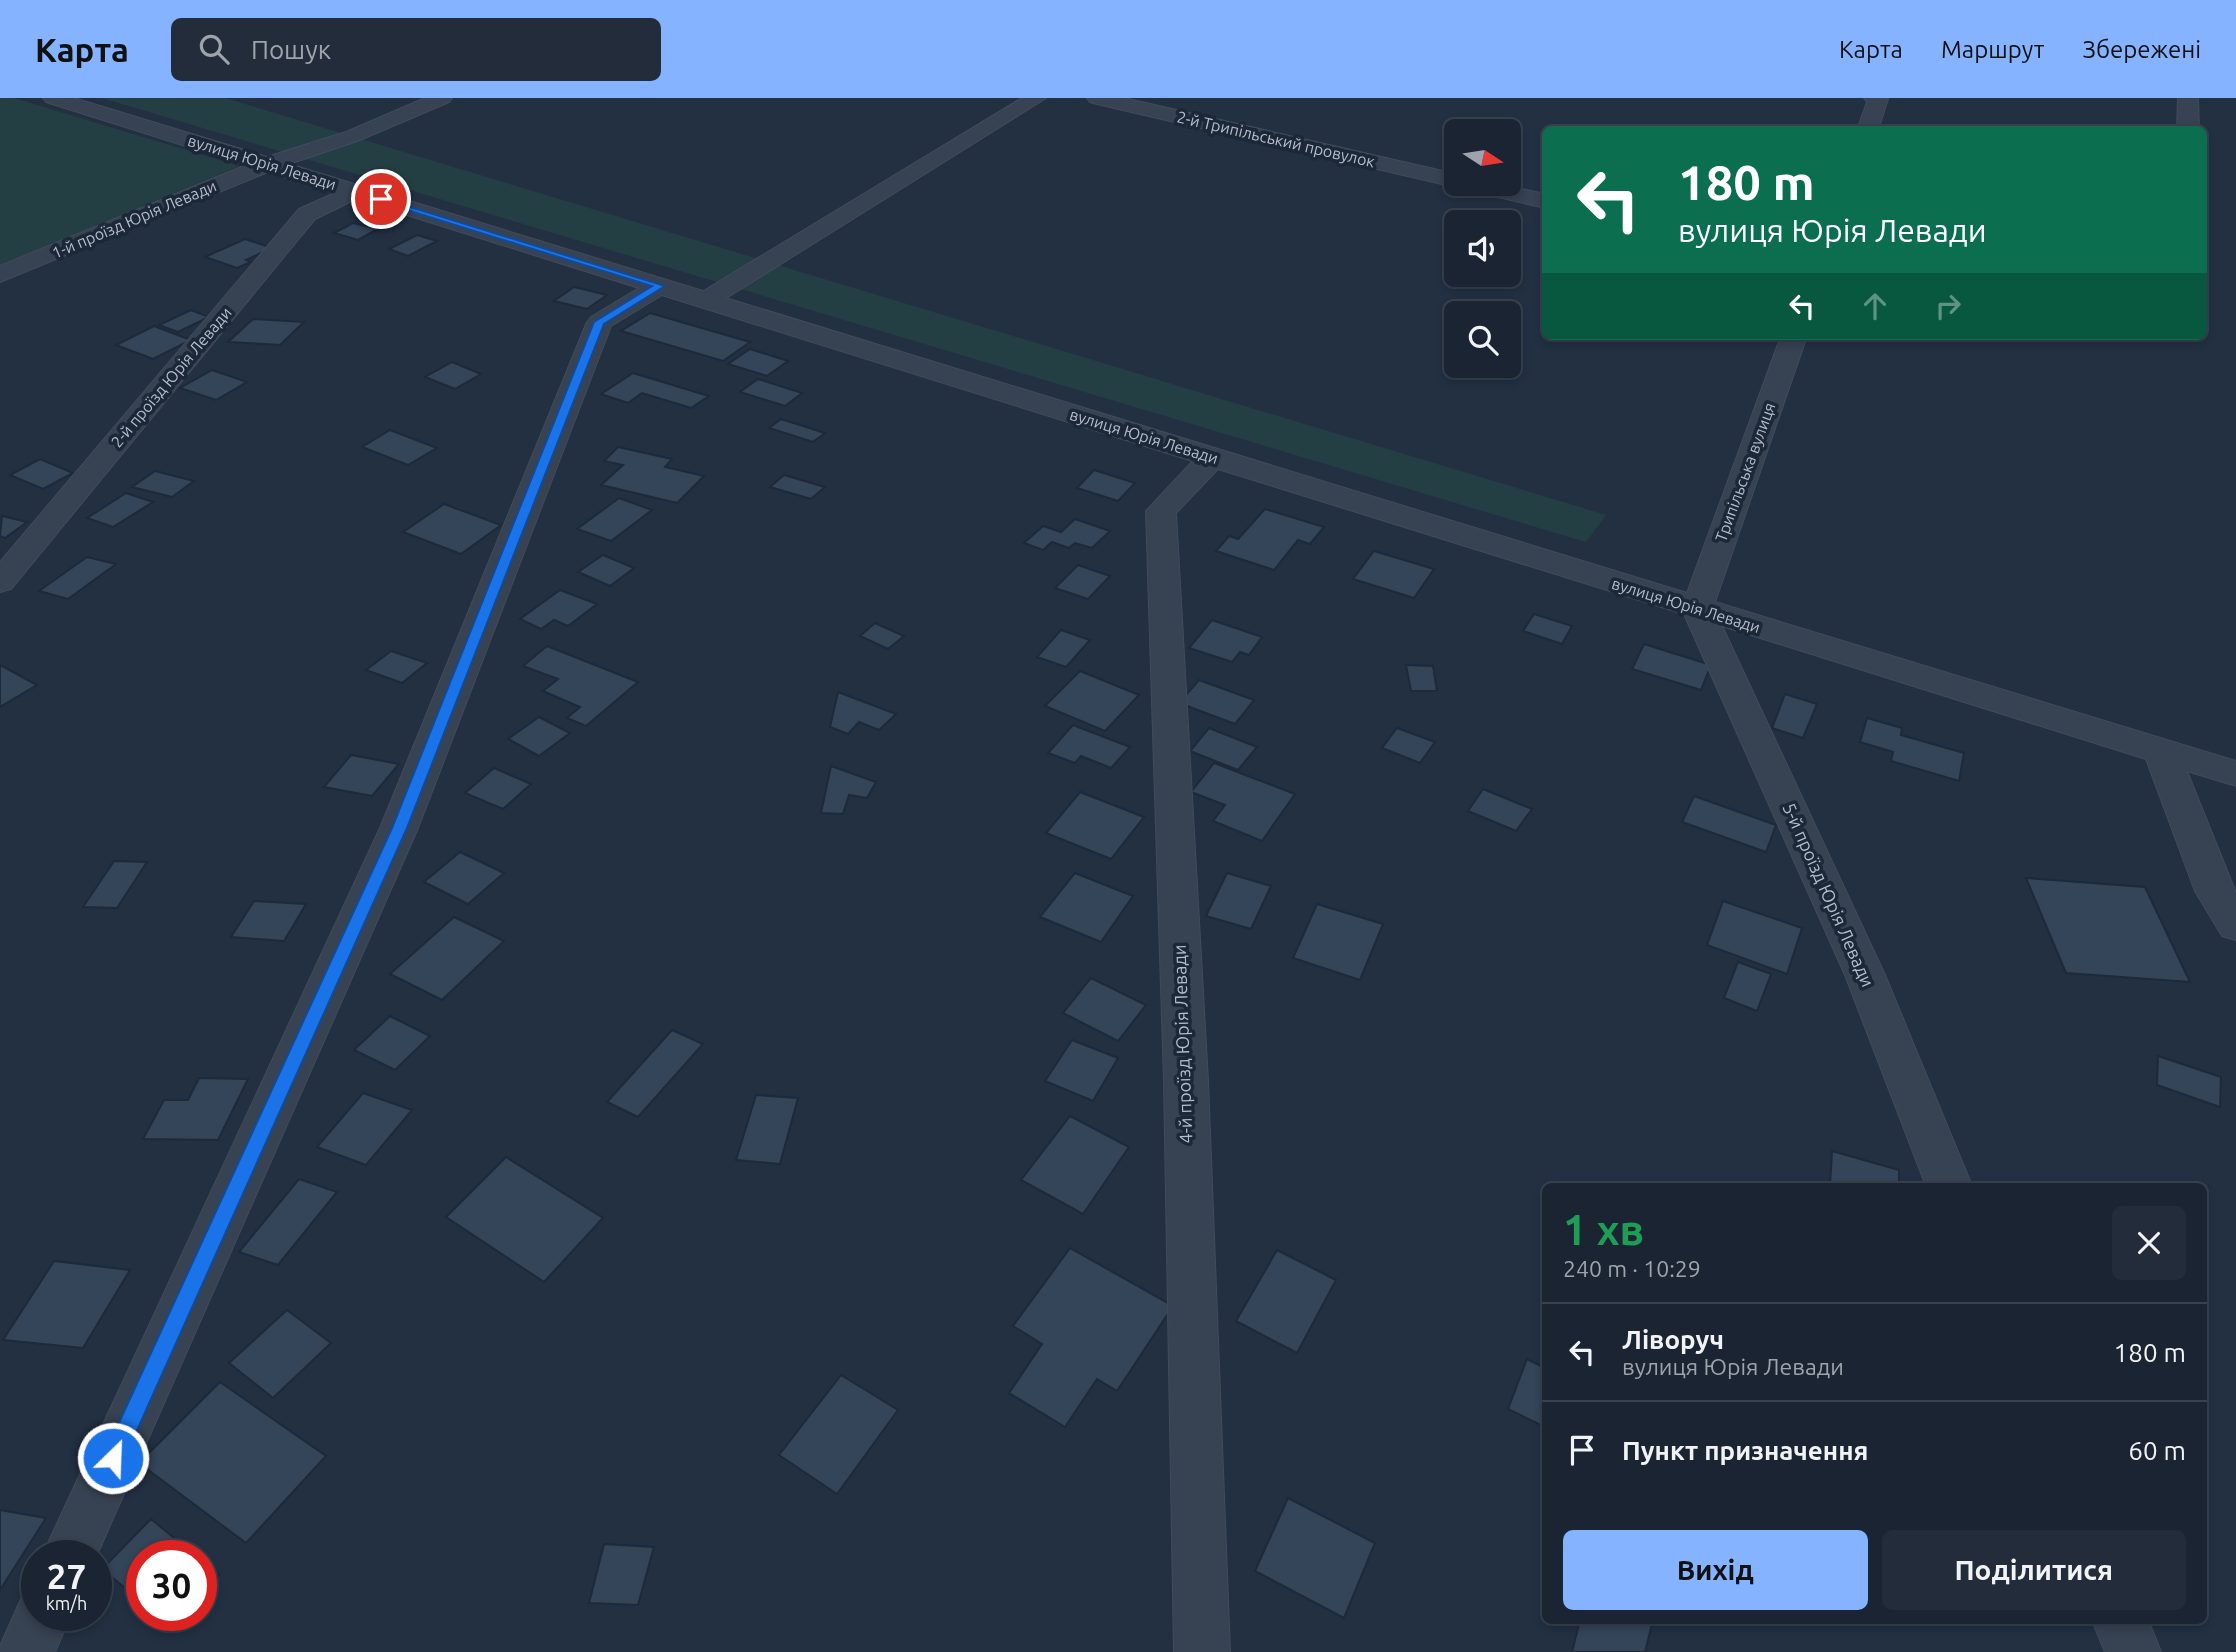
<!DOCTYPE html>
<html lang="uk">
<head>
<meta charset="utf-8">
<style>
  :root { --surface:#1a2432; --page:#232c3a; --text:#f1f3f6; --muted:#9fa4ac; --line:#38414d; --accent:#86b3ff }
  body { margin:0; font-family:Ubuntu,sans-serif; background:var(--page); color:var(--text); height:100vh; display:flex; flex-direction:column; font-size:26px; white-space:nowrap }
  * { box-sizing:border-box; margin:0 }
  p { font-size:23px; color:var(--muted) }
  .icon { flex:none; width:38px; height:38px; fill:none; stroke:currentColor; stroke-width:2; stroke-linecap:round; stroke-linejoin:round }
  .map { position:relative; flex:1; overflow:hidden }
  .drawer { position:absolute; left:1542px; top:1085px; width:665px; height:441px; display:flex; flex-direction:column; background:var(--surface); border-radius:10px; box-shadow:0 4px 10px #0003,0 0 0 2px var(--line) }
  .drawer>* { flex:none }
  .top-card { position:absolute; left:1542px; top:28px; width:665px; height:214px; border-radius:10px; box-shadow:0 4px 10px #0003,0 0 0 2px var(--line); background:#0b6e4f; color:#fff; overflow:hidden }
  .needle { width:46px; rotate:102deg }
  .fabs { position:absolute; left:1444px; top:21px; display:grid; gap:14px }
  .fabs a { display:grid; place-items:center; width:77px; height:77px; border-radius:10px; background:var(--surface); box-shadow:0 4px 10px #0003,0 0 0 2px var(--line); font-size:35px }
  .speed { position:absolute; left:21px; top:1442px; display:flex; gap:14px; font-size:35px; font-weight:700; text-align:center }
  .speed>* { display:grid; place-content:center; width:91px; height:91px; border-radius:50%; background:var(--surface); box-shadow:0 4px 10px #0003,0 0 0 2px var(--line); line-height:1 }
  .speed small { font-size:18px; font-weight:400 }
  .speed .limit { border:10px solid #d22; background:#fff; color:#111 }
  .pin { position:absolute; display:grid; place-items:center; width:60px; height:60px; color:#fff; margin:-30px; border:4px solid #fff; border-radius:50%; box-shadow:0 2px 7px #0007 }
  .me { position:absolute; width:77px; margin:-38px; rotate:24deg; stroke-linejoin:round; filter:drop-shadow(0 0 5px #0008) }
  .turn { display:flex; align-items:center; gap:24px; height:147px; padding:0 21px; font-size:32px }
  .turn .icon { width:91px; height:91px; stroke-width:2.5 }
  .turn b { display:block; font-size:49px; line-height:60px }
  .lanes { display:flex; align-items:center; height:66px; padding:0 21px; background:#0003; justify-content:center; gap:35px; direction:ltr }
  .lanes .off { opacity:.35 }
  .round { display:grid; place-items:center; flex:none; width:74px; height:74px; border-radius:10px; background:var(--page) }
  .overview { display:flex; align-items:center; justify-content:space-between; height:119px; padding:0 21px }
  h1 { font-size:42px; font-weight:600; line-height:52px; color:#1e9e55 }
  .cta { display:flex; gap:14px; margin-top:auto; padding:14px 21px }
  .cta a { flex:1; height:80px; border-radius:10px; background:var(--accent); color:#111; font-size:28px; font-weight:600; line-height:80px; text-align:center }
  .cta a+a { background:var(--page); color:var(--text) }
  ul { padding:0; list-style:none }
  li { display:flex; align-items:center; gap:21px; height:98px; padding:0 21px; border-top:2px solid var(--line) }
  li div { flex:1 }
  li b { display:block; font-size:26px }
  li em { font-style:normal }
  header { display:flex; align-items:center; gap:42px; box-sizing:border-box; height:98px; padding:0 35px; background:var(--accent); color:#111 }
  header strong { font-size:33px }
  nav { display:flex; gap:38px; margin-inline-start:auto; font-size:24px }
  .search { width:490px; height:63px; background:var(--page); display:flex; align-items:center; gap:18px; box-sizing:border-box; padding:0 24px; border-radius:10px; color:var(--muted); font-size:26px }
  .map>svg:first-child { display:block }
</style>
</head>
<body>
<header>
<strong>Карта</strong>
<div class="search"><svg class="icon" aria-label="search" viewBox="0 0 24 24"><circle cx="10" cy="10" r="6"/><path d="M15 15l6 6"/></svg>Пошук</div>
<nav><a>Карта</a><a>Маршрут</a><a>Збережені</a></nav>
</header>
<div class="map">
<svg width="2236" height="1554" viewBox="0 0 2236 1554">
  <rect width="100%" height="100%" fill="#223042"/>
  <g fill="#243f43">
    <polygon points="0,0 14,0 239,68 0,168"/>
    <polygon points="102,0 225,0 1606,417 1586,444"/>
  </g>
  <g fill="#344459" stroke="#1e2939" stroke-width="2">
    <polygon points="353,125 378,131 358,142 334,135"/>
    <polygon points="417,137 437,143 408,158 389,151"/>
    <polygon points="245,141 272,150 246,162 251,164 237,170 205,159"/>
    <polygon points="574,189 607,197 587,211 554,203"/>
    <polygon points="191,212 209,219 178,234 159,227"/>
    <polygon points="650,215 750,244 723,263 621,233"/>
    <polygon points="253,221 304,224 280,247 228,244"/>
    <polygon points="154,228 191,242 153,261 116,247"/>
    <polygon points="750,251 788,263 767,278 728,266"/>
    <polygon points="452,264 481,276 455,291 425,279"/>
    <polygon points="212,272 247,284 216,302 180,290"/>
    <polygon points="633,275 709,298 691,310 642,295 628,305 601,296"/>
    <polygon points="758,281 802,295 785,308 740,294"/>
    <polygon points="781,321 825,335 813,344 769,330"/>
    <polygon points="390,332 437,350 408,367 362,349"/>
    <polygon points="618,349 672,361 665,369 704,378 677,405 601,387 623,367 604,363"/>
    <polygon points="40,361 73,375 43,391 10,377"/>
    <polygon points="1094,372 1135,385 1118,403 1077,390"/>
    <polygon points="155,373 194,383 172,399 132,389"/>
    <polygon points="784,377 825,389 811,401 770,389"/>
    <polygon points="126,395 153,404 113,429 87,420"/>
    <polygon points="619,400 652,412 611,443 577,431"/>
    <polygon points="444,406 501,427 461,456 403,434"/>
    <polygon points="1265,411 1324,429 1310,446 1298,442 1274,472 1216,453 1229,438 1238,441"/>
    <polygon points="2,418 27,424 5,440 0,438"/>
    <polygon points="1075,421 1110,433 1092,450 1075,445 1069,450 1052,444 1043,452 1024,445 1043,428 1061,434"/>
    <polygon points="1374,453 1434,471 1414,500 1353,481"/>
    <polygon points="603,457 634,470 610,488 578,474"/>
    <polygon points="87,459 116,466 68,501 39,493"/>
    <polygon points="1078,467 1110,478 1088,501 1055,490"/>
    <polygon points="560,492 597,506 568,528 554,522 541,531 520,521"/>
    <polygon points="1534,516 1572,528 1562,546 1523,533"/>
    <polygon points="1212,522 1262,539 1249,557 1240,554 1232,564 1189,550"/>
    <polygon points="875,525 904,538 888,551 860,538"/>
    <polygon points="1061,532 1090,542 1066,569 1037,559"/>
    <polygon points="1644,546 1711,567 1701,592 1632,571"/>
    <polygon points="547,548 638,584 586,628 567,620 580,609 543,593 558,581 523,568"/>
    <polygon points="391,553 427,565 402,585 366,572"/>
    <polygon points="0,567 37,587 0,609"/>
    <polygon points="1406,567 1433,568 1437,593 1411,593"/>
    <polygon points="1080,573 1139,597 1105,633 1045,608"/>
    <polygon points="1199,582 1254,602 1235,626 1179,605"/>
    <polygon points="838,594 896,616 879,632 859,624 848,636 830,629"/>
    <polygon points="1785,596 1817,606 1803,640 1772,630"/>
    <polygon points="539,619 570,635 539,658 508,641"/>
    <polygon points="1867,620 1902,630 1901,637 1964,655 1959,683 1891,663 1893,654 1860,644"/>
    <polygon points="1073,627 1130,649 1111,670 1081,658 1075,665 1048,655"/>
    <polygon points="1209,630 1257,649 1238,672 1190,653"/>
    <polygon points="1397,630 1435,644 1420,665 1382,650"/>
    <polygon points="351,657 399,666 372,698 324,689"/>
    <polygon points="1214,665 1295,696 1262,743 1213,723 1225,707 1191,694"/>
    <polygon points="831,668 876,684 867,700 849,697 843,716 821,715"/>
    <polygon points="494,670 531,686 503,711 465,695"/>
    <polygon points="1483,691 1532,711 1516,733 1468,713"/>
    <polygon points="1080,694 1144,719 1111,761 1046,735"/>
    <polygon points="1694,698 1776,727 1766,754 1682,724"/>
    <polygon points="460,754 504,775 468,806 424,784"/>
    <polygon points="114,763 147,764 117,810 83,809"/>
    <polygon points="1075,775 1133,798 1101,844 1040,819"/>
    <polygon points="1227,775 1271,788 1251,831 1206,818"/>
    <polygon points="2026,780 2145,789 2190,884 2066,875"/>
    <polygon points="254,803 306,806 284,843 231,839"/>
    <polygon points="1723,803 1802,830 1787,876 1707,847"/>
    <polygon points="1317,806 1383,826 1360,882 1293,860"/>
    <polygon points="454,819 504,843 442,902 390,876"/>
    <polygon points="1738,864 1771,876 1757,913 1724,900"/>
    <polygon points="1091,880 1146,907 1118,943 1063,915"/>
    <polygon points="390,918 430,938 395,972 354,952"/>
    <polygon points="672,932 703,946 638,1019 607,1004"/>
    <polygon points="1072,942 1118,960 1093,1003 1045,983"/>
    <polygon points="2158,958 2221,979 2220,1009 2157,987"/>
    <polygon points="199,980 248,981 218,1042 143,1041 164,1002 188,1002"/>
    <polygon points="363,995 412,1012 366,1067 317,1049"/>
    <polygon points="756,997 798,1000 780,1066 736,1062"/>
    <polygon points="1070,1018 1129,1049 1083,1116 1021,1082"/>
    <polygon points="1832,1053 1899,1072 1899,1088 1830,1088"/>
    <polygon points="506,1059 603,1120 544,1184 446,1119"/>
    <polygon points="299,1081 337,1094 278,1167 239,1154"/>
    <polygon points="1070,1150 1173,1208 1117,1293 1097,1281 1065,1329 1009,1295 1042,1246 1013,1228"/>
    <polygon points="1277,1152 1336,1182 1297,1255 1236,1223"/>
    <polygon points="54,1163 130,1172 83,1250 3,1242"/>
    <polygon points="287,1212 331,1245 273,1300 229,1265"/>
    <polygon points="1527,1261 1545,1270 1545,1329 1508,1311"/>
    <polygon points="841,1277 898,1312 837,1396 779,1357"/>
    <polygon points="220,1284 326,1358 246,1445 139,1365"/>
    <polygon points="1288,1400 1375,1445 1344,1520 1255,1473"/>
    <polygon points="0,1412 46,1420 0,1492"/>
    <polygon points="151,1421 196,1458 142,1458 142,1504 102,1471"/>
    <polygon points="604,1446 654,1449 638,1507 589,1505"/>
    <polygon points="201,1462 219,1476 201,1495"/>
    <polygon points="1580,1522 1653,1522 1645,1554 1572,1554"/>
  </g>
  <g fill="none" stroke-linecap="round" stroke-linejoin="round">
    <defs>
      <g id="service">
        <polygon points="1022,0 1046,0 715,207 706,210 697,207 693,202 697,197"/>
        <polygon points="2178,0 2198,0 2199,32 2177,32"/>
      </g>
      <g id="minor">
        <polygon points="43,0 74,0 267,59 346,34 425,0 452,0 449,4 360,42 289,66 1687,495 1781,238 1807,238 1715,504 2236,663 2236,688 2187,673 2236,795 2236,842 2222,838 2195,793 2146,661 1722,528 1885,877 1972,1088 1926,1088 1845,877 1684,516 1218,371 1176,415 1208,983 1230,1554 1174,1554 1164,983 1146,413 1193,363 662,197 611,228 418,730 96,1459 42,1458 380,730 587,224 591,219 639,190 356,101 315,121 11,491 0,494 0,464 299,111 335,95 268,74 0,184 0,168 246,67 46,4"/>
        <polygon points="1087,0 1124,0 1456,76 1456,86 1498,86 1545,96 1545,110 1097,6 1090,4"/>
        <polygon points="1864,0 1888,1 1878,32 1857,32 1867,4"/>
        <polygon points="37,1492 37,1517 71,1517 55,1554 0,1554 0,1548 23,1497"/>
        <polygon points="2092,1522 2148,1522 2161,1554 2105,1554"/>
      </g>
    </defs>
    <use href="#service" stroke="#414b5b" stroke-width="2"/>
    <use href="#minor" stroke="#414b5b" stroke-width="2"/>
    <use href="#service" fill="#374252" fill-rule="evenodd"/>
    <use href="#minor" fill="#374252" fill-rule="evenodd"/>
  </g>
  <polygon fill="#1a73e8" stroke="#114b97" stroke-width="2" points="378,99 665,188 604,226 407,730 121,1368 113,1371 106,1368 103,1360 106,1353 392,730 594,224 652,188 378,103"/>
  <g text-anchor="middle" stroke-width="7" stroke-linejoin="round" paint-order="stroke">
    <g font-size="16" fill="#b4bdcc" stroke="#1c2737">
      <text transform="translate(1276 41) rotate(13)" y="6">2-й Трипільський провулок</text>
      <text transform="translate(262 64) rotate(17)" y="6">вулиця Юрія Левади</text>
      <text transform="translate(134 121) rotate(-23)" y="6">1-й проїзд Юрія Левади</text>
      <text transform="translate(171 279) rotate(-50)" y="6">2-й проїзд Юрія Левади</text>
      <text transform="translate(1144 338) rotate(17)" y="6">вулиця Юрія Левади</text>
      <text transform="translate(1745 374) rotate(-70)" y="6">Трипільська вулиця</text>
      <text transform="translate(1686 507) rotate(17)" y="6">вулиця Юрія Левади</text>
    </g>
    <g font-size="18" fill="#b4bdcc" stroke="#1c2737">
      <text transform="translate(1828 797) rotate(66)" y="6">5-й проїзд Юрія Левади</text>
      <text transform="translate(1183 946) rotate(-92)" y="6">4-й проїзд Юрія Левади</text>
    </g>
  </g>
</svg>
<div class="fabs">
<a><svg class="needle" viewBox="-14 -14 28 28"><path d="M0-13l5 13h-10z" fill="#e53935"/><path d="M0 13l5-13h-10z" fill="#9fa4ac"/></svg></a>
<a><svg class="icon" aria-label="sound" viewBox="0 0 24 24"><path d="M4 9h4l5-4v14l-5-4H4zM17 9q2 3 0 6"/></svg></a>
<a><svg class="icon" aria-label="search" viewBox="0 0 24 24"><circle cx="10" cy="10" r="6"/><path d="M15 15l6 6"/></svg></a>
</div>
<div class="speed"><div>27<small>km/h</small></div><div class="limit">30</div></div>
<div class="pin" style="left:381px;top:101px;background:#d93025"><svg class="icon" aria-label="arrive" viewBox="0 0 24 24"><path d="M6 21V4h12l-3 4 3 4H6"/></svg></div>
<svg class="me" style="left:113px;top:1360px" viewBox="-20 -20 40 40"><circle r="17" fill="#1a73e8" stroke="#fff" stroke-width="3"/><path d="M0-11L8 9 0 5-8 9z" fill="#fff"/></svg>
<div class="top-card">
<div class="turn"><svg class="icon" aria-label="left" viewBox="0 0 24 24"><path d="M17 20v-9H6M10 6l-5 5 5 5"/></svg><div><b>180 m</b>вулиця Юрія Левади</div></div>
<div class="lanes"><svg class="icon" aria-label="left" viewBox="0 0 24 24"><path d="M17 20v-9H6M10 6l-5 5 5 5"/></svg><svg class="icon off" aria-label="ahead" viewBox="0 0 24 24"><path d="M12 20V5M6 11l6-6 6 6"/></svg><svg class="icon off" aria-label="right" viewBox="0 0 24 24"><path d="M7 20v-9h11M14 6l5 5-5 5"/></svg></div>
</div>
<section class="drawer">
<div class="overview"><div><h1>1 хв</h1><p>240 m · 10:29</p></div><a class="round"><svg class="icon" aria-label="close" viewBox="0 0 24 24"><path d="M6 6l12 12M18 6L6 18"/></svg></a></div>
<ul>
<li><svg class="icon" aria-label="left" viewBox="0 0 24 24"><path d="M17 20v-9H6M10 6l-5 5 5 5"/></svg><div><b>Ліворуч</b><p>вулиця Юрія Левади</p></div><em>180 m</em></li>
<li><svg class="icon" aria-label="arrive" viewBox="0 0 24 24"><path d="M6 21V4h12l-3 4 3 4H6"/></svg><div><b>Пункт призначення</b></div><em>60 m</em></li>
</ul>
<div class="cta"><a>Вихід</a><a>Поділитися</a></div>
</section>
</div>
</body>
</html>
